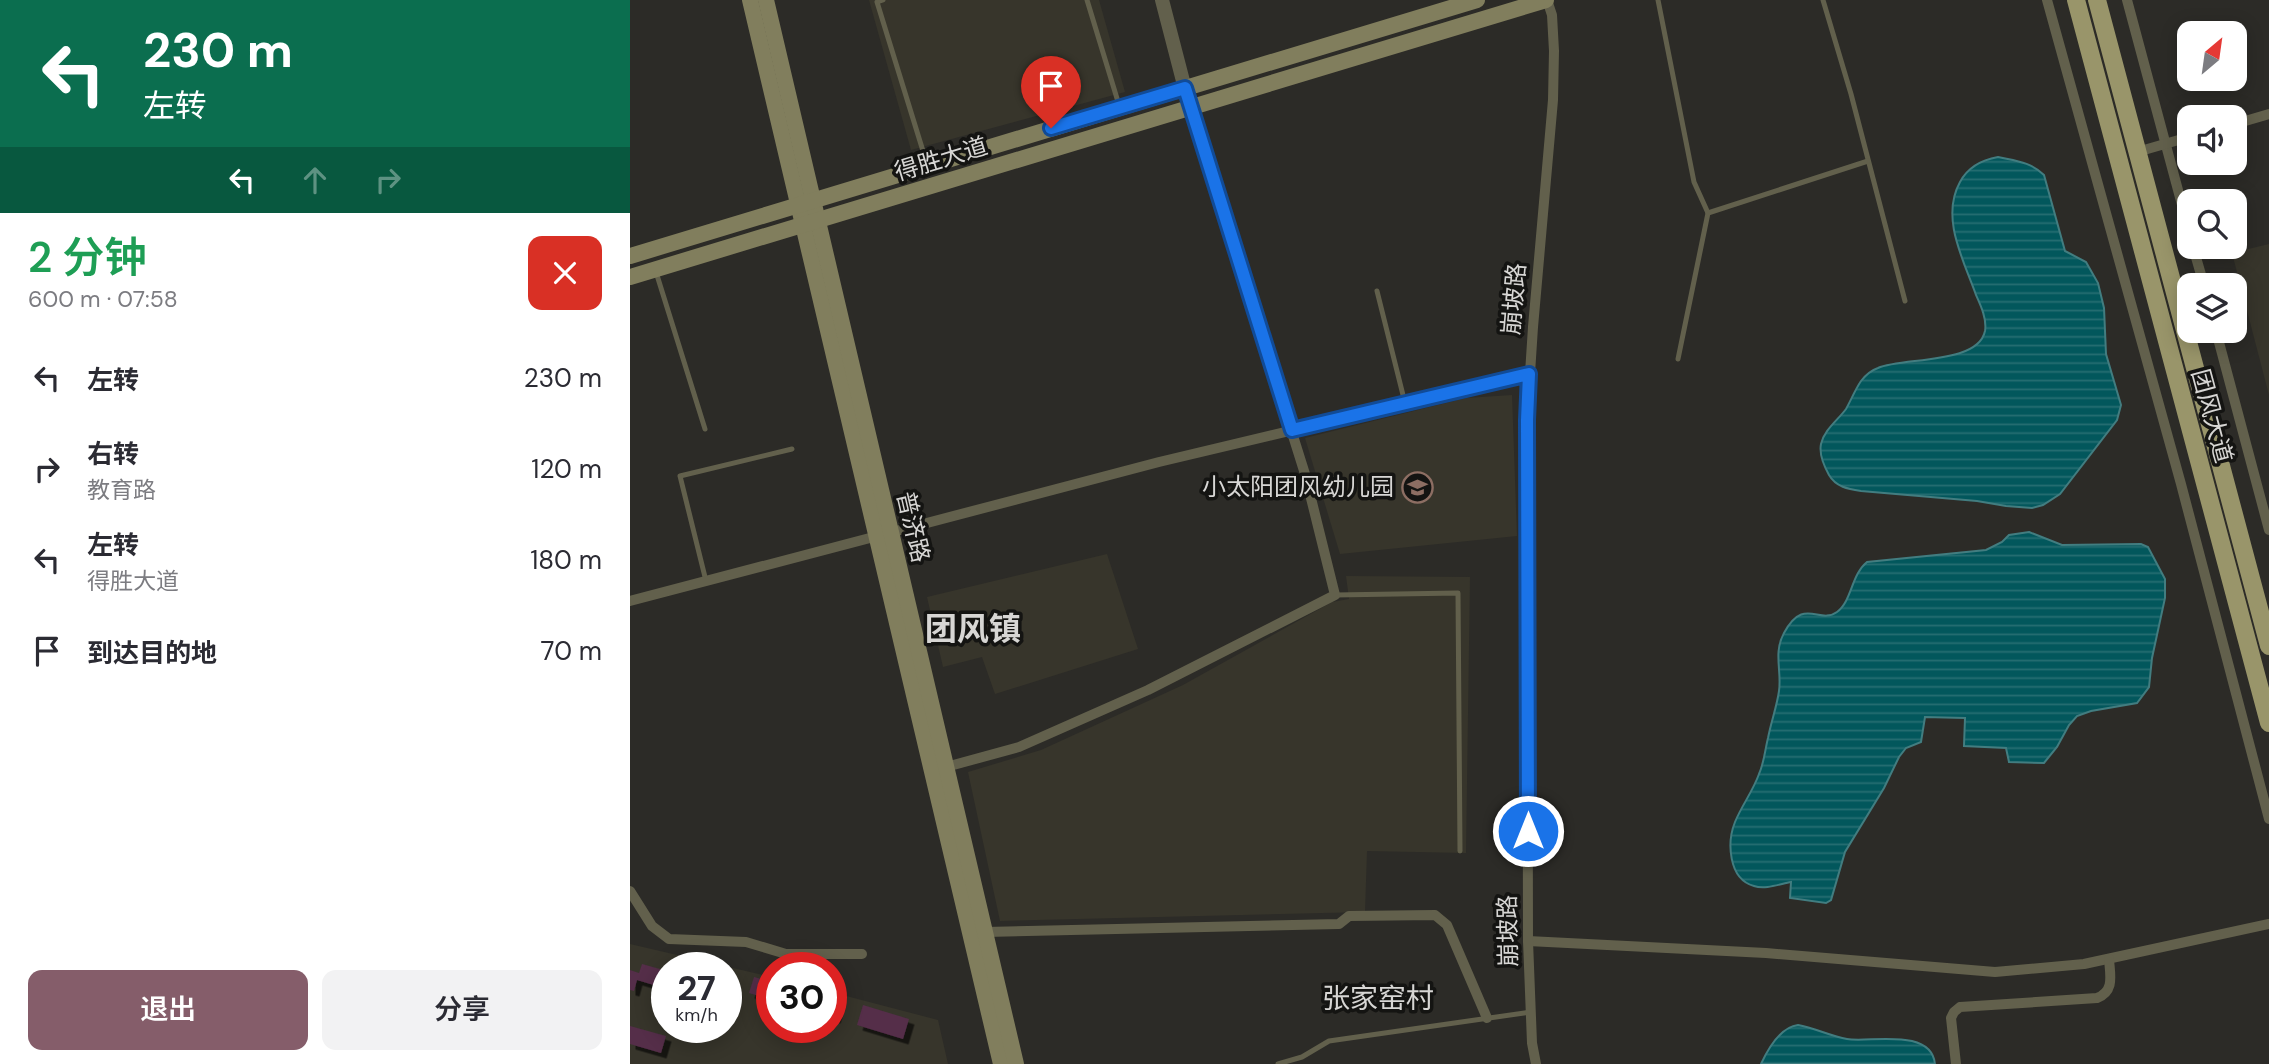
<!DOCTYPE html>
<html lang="zh">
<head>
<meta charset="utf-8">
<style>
  :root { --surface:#fff; --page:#f2f2f3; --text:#2b2b33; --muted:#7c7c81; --accent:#855d6a }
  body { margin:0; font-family:"DM Sans","Noto Sans SC",sans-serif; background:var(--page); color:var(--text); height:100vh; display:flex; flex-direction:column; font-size:26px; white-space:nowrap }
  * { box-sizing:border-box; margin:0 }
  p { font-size:23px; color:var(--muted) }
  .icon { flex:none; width:38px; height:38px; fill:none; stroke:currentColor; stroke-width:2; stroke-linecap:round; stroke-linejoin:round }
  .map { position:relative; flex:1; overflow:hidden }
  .panel { display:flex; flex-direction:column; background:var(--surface); width:630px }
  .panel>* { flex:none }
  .guide { background:#0b6e4f; color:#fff; overflow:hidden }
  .needle { width:46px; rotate:29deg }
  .fabs { position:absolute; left:1547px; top:21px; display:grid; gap:14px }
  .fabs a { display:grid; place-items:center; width:70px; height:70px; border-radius:14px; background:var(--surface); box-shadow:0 4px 18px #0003; font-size:35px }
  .speed { position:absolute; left:21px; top:952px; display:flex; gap:14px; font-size:35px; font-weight:700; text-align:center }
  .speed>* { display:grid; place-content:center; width:91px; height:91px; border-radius:50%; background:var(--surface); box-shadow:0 4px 18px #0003; line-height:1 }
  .speed small { font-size:18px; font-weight:400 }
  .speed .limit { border:10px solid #d22; background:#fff; color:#111 }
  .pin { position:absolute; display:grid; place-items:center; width:60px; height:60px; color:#fff; margin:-72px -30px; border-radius:50% 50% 50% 0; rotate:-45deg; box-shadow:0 0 7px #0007 }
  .pin .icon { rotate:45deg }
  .me { position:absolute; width:77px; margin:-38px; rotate:0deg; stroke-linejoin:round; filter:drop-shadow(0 0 5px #0008) }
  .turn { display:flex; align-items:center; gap:24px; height:147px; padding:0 28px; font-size:32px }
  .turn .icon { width:91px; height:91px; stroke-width:2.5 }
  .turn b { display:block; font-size:49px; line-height:60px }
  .lanes { display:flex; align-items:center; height:66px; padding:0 28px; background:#0003; justify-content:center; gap:35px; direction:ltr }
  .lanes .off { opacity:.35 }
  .round { display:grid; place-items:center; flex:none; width:74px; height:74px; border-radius:14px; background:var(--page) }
  .head { display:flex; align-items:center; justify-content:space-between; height:119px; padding:0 28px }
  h1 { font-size:42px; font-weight:600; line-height:52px; color:#1e9e55 }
  .button { display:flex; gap:14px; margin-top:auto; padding:14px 28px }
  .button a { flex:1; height:80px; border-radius:14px; background:var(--accent); color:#fff; font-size:28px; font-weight:600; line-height:80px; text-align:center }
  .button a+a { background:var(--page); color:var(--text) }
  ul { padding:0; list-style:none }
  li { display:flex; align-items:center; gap:21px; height:91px; padding:0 28px }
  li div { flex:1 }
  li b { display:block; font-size:26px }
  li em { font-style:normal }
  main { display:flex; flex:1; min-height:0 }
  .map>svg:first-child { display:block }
</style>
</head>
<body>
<main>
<section class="panel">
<div class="guide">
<div class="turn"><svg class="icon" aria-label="left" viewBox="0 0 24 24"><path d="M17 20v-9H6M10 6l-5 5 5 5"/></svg><div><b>230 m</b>左转</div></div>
<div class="lanes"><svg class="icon" aria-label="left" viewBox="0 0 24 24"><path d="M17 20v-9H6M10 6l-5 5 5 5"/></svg><svg class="icon off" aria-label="ahead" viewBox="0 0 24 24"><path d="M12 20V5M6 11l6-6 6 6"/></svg><svg class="icon off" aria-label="right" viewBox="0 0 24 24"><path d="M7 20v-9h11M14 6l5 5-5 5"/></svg></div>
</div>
<div class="head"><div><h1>2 分钟</h1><p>600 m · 07:58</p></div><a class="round" style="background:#d93025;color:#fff"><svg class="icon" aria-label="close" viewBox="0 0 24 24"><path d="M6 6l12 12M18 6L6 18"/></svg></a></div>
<ul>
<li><svg class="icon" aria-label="left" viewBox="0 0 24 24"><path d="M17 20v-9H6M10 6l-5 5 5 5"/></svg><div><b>左转</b></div><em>230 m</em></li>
<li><svg class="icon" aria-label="right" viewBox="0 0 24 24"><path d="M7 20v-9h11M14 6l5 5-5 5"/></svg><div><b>右转</b><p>教育路</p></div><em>120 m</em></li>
<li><svg class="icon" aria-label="left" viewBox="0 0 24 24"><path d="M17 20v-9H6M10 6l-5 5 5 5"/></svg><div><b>左转</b><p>得胜大道</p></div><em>180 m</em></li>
<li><svg class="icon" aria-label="arrive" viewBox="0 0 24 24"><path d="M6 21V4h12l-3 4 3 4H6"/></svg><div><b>到达目的地</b></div><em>70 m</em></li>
</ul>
<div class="button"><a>退出</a><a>分享</a></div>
</section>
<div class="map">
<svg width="1639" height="1064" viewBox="0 0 1639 1064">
  <defs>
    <pattern id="water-rules" width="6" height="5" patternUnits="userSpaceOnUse" patternTransform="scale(1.75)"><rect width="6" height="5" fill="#02575c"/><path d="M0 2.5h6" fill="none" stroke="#266e72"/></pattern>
    <filter id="shadow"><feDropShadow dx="5.5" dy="5.5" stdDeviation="0" flood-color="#0009"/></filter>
  </defs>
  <rect width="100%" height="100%" fill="#2c2b27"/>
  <g fill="#37352b" fill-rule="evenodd">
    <polygon points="239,0 469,0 495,92 281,150"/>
    <polygon points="1639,244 1639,395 1602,253"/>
    <polygon points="882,395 887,536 710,554 675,438 836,398"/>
    <polygon points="477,554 508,649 365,694 352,657 313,667 297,597"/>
    <polygon points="716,576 840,577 836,853 737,851 735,912 370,921 338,772 411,750 553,685 702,602 719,599"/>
    <path d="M0,944L142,977V1027H201V992L308,1020L318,1064H0ZM37,968H96V1027H37Z"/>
  </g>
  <g fill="url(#water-rules)" stroke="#427d80" stroke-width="2">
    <path d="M1368,157C1386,161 1401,162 1414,175L1435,251L1456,262L1468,283L1474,308L1476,354L1491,405L1487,420L1430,494L1413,505L1402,508L1376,506L1347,501L1231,491C1218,489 1206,487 1199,475C1194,466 1189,454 1191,444C1194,430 1208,420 1216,409C1221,400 1225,390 1231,381C1235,376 1242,370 1248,368C1272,357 1348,365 1355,331C1357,319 1351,306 1346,295C1334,261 1310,218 1330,182C1338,167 1351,160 1368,157Z"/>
    <path d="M1399,532L1432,545L1511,544L1518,547L1535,579V598L1522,658L1519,687L1507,703L1461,711L1447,716L1439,725L1427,747L1414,763L1379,762L1376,748L1334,746L1335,718L1295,717L1291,742L1276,748L1269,757L1254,788L1215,852L1201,900L1196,903L1160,898L1161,882C1150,884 1135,890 1124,886C1098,879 1097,842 1105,822C1112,805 1123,791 1129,774C1134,763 1135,750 1138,738C1141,722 1147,706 1149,691C1152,671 1143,653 1154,633C1174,596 1189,625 1207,612C1222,601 1221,575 1237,562L1356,550L1372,542L1379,535Z"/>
    <path d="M1168,1025C1185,1028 1200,1036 1217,1039C1239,1043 1301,1027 1305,1064H1131C1138,1049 1151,1027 1168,1025Z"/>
  </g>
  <g fill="#542d49" filter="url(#shadow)">
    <polygon points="12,964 37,971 37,989 7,980 4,991 0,990 0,970 9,973"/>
    <polygon points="124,977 142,982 142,1000 119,993"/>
    <polygon points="96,988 107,991 102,1008 96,1006"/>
    <polygon points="201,1000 210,1002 205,1018 201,1017"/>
    <polygon points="233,1005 279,1019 273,1039 227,1025"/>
    <polygon points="0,1026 36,1036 31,1053 0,1044"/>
  </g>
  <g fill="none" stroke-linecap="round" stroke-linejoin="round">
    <g stroke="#62604c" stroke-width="5">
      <polyline points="253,0 247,2 297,164"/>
      <polyline points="457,0 489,105"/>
      <polyline points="1028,0 1064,182 1078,213 1048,359"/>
      <polyline points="1193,0 1221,94 1275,301"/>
      <polyline points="1078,213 1238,161"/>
      <polyline points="26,272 75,429"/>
      <polyline points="747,291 775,403"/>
      <polyline points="76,581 50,476 162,449"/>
      <polyline points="705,595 828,593 830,851"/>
      <polyline points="648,1064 672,1057 699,1041 901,1012"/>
    </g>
    <g stroke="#62604c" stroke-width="10">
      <polyline points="1417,0 1551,484 1639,819"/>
      <polyline points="1497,0 1559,231"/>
      <polyline points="1605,124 1639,114"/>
      <polyline points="1507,152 1559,137"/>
      <polyline points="1563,247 1574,285"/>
      <polyline points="1586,331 1639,530"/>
      <polyline points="0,601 529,462 899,374"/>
      <polyline points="316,767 389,747 518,690 705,595 675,474 560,108"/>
      <polyline points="0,891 22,926 39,939 116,942 156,954 232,954"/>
      <polyline points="355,932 709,924 719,916 805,915 817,925 857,1018"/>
      <polyline points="898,941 1136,953 1365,972 1454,964 1639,924"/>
      <polyline points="906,1064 902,1043 898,941 897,420 903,327 923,100 924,51 922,15 917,0"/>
      <path d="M1326,1064L1321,1018L1324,1012L1330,1007L1467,998C1485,991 1480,975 1479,959"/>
    </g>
    <polyline stroke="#62604c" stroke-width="14" points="532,0 560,108"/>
    <g stroke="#817e5d" stroke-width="16">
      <polyline points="120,0 371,1064"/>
      <polyline points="136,0 386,1064"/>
      <polyline points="0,256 847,0"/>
      <polyline points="0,277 916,0"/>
    </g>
    <g stroke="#99956a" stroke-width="18">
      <polyline points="1446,0 1639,723"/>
      <polyline points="1467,0 1639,646"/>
    </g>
  </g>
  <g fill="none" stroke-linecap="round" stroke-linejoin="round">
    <defs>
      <polyline id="route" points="421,128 555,88 662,430 899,374 897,420 898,831"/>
    </defs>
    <use href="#route" stroke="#114b97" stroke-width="18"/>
    <use href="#route" stroke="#1a73e8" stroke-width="12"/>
  </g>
  <defs>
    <symbol id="school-ring" viewBox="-11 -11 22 22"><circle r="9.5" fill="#141412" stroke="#8d6e63" stroke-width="1.5"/><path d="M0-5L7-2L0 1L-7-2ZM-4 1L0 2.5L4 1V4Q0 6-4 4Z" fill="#8d6e63"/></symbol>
  </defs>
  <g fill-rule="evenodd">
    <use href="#school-ring" x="770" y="470" width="35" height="35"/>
  </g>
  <g text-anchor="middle" stroke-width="7" stroke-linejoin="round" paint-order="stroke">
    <g font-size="24" fill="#d7d6d4" stroke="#141412">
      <text transform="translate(311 159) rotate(-17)" y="8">得胜大道</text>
      <text transform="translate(884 299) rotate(-85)" y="8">崩坡路</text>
      <text transform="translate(1582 416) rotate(75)" y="8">团风大道</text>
      <text transform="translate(283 527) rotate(77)" y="8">普济路</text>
      <text transform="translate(878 931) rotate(-91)" y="8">崩坡路</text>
    </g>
    <g font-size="24" fill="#d7d6d4" stroke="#141412" text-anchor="end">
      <text x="764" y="495">小太阳团风幼儿园</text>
    </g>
    <g font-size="28" fill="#d7d6d4" stroke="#141412">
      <text x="748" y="1008">张家窑村</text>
    </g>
    <g font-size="32" font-weight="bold" fill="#d7d6d4" stroke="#141412">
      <text x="343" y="640">团风镇</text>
    </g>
  </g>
</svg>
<div class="fabs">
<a><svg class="needle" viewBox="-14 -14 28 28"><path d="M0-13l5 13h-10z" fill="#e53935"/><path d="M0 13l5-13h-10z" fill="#7c7c81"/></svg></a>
<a><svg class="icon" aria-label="sound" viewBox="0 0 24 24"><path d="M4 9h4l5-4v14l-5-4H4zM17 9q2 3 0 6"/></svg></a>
<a><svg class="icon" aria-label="search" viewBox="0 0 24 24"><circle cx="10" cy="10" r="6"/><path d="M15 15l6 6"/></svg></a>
<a><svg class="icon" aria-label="layers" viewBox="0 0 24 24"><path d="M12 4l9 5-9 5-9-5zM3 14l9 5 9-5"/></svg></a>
</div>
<div class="speed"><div>27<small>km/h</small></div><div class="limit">30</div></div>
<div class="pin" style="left:421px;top:128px;background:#d93025"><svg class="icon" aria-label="arrive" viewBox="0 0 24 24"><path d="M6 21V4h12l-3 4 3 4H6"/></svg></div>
<svg class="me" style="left:898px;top:831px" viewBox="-20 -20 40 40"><circle r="17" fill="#1a73e8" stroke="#fff" stroke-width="3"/><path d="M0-11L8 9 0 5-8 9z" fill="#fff"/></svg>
</div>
</main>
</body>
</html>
